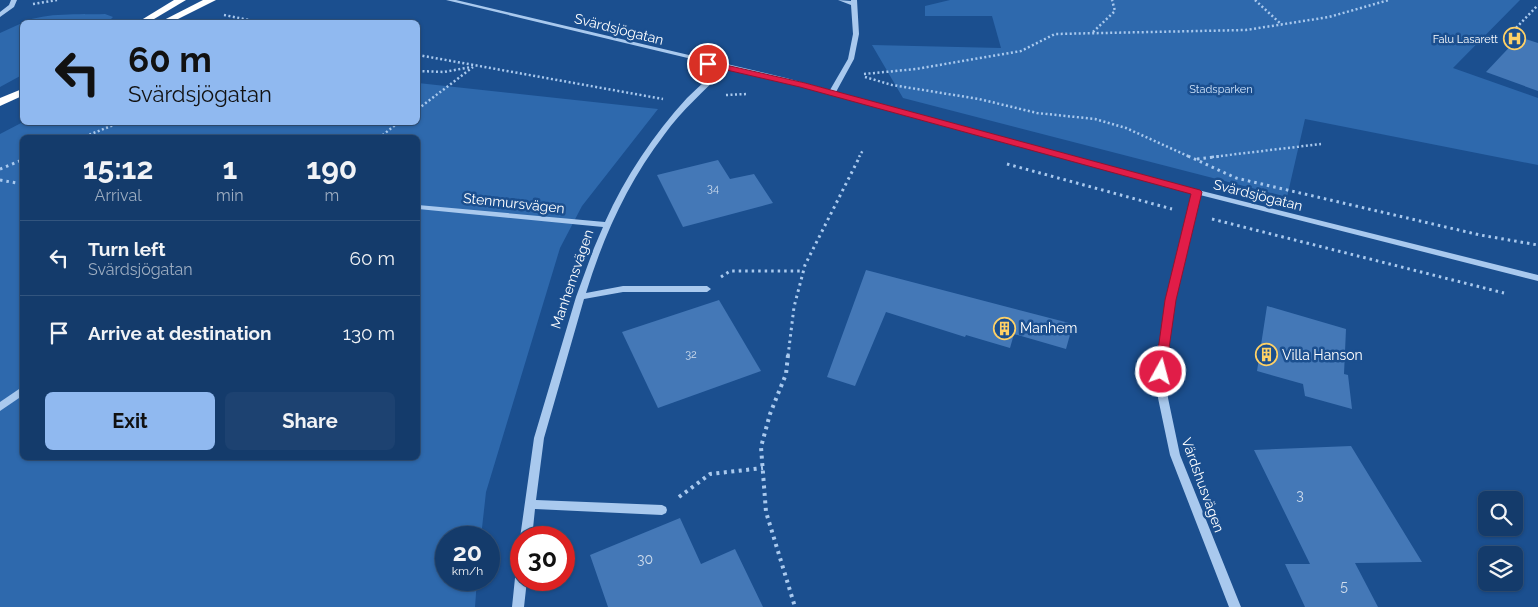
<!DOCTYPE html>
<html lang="en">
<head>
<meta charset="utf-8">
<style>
  :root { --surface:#143b6b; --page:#1d4271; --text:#f1f3f6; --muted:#9dadc1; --line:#33557e; --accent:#90b9f0 }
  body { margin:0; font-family:Raleway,sans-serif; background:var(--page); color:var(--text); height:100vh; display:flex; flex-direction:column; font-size:19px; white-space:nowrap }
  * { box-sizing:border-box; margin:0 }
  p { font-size:16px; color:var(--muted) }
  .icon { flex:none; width:28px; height:28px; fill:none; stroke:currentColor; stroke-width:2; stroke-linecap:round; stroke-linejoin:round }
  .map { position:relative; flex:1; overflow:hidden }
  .side { position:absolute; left:20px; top:135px; width:400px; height:325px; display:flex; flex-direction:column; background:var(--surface); border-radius:8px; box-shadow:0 1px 4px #0004,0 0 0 1px var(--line) }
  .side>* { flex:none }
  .guide { position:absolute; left:20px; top:20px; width:400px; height:105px; border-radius:8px; box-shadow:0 1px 4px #0004,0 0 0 1px var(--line); background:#90b9f0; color:#111; overflow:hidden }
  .fabs { position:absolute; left:1478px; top:491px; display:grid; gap:10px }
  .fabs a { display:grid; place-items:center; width:45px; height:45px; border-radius:8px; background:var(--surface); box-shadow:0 1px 4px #0004,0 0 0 1px var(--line); font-size:25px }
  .speed { position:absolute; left:435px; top:526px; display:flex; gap:10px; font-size:25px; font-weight:700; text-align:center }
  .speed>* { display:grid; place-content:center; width:65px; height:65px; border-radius:50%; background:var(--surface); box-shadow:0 1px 4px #0004,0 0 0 1px var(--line); line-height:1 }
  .speed small { font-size:12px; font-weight:400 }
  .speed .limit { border:8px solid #d22; background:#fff; color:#111 }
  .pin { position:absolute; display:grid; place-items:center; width:42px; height:42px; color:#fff; margin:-21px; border:2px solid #fff; border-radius:50%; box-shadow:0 1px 5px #0007 }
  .me { position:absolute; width:55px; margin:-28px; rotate:7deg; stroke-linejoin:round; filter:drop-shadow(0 0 4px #0008) }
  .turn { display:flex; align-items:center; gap:18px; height:105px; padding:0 25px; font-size:22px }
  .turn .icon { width:65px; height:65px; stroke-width:2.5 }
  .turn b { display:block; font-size:35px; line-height:42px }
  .eta { display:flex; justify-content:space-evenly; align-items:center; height:85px; text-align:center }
  .eta b { font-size:30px; font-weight:700; line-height:35px }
  .button { display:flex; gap:10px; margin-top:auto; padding:10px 25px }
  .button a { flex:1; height:58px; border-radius:8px; background:var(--accent); color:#111; font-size:20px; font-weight:700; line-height:58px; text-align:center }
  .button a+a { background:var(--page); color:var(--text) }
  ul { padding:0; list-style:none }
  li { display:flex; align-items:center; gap:15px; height:75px; padding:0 25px; border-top:1px solid var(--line) }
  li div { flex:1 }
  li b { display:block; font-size:19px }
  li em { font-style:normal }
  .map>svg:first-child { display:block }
</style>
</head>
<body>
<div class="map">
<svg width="1538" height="607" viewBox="0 0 1538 607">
  <rect width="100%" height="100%" fill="#1b4f8f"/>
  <g fill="#2e69ad" fill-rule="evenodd">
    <polygon points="950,0 1520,0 1453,68 1538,98 1538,165 1305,119 1287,197 903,98 872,45 1001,48 992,16 925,16 925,6"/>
    <path d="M105,14L113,17L108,22H23C48,12 78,15 105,14Z"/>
    <polygon points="22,23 22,75 0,87 0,33"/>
    <path d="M418,83L658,109L582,206L560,248L486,492L481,537L446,538V580H477L475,607H0V134L23,122H418ZM22,138H418V458H22Z"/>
  </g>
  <g fill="#4478b7">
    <polygon points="1519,37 1538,43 1538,91 1486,72"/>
    <polygon points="718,160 730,179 754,174 773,203 683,227 657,175"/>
    <polygon points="866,270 1073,324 1066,349 1014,334 1010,348 966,335 965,337 886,312 855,386 827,377"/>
    <polygon points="719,300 761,371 658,408 622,332"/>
    <polygon points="1267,306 1346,329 1344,374 1348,375 1352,409 1305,396 1303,384 1257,371"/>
    <polygon points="1351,446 1422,562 1355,563 1378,607 1305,607 1285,564 1310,564 1254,450"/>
    <polygon points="680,518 701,564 735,549 763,607 608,607 590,555"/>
  </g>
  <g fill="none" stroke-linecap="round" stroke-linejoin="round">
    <g stroke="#a9c9ee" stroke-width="2.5" stroke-dasharray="2 2.5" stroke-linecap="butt">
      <polyline points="1255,0 1282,25"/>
      <polyline points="33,4 57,0"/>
      <polyline points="224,15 259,22"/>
      <polyline points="1513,31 1538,5"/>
      <polyline points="1093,32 1115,11 1112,0"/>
      <polyline points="418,55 663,99"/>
      <polyline points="418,71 444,72 471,67"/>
      <polyline points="864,74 916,69 1021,51 1055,34 1246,30 1329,17 1389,0"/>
      <polyline points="865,77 892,85 979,99 1037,113 1095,119 1126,128 1190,157"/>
      <polyline points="726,95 747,94"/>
      <polyline points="418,109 473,67"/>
      <polyline points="81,138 121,122"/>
      <polyline points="379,138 399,122"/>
      <polyline points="859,157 863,150"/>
      <polyline points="1212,157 1321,144"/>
    </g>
    <g stroke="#a9c9ee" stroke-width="3" stroke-dasharray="2.5 4" stroke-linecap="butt">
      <polyline points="1188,156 1236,178 1480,235 1538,245"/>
      <polyline points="1197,159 1222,156"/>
      <polyline points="1007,164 1172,209"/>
      <polyline points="0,169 22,160"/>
      <polyline points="0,180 22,184"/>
      <polyline points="1212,219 1504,293"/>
      <polyline points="721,277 730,271 803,271"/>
      <polyline points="788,356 794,307 805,265 860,156"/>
    </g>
    <g stroke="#a9c9ee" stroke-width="4" stroke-dasharray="3 4.5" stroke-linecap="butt">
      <polyline points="788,355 786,374 770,414 761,447 766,512 795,607"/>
      <polyline points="679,497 710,474 763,468"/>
    </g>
    <g fill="#a9c9ee" fill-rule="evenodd">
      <polygon points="11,0 17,0 14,7 0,17 0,12 9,5"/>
      <path d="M446,0H456L786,78L830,90L848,59L853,34L851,5L838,0L851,1V0H857L859,34L854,59L836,92L1198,190L1538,275V281L1200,195L1174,300L1166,372L1168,398L1180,455L1241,607H1229L1170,455L1158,398L1156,372L1166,300L1193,193L784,82L727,68C705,90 682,110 664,135C628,182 603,237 586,293L623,286H707L711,289L707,292H623L584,299L544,438L536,500L662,505L666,507L667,510L666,513L662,515L535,509L532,538H521V540L520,538L534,438L576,297L594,248L603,227L418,209V205L605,222C625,177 654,134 687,98C698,87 710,77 721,66Z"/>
      <polygon points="22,387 22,396 0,411 0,402"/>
      <polygon points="521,573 521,580 527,580 524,607 512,607 515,578 517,574"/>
    </g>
    <g fill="#fff" fill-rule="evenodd">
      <polygon points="174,0 186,0 149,22 138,22"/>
      <polygon points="203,0 216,0 172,22 160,22"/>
      <polygon points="22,89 22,96 0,106 0,98"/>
    </g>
  </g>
  <polygon fill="#e11d48" stroke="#92132f" points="708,61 805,83 1200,190 1202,192 1176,300 1165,376 1161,377 1155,372 1165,300 1191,194 800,87 705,65 705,62"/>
  <defs>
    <symbol id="hospital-ring" viewBox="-11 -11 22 22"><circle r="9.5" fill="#1b4f8f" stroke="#ffd166" stroke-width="1.5"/><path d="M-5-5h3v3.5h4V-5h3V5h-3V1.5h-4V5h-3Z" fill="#ffd166"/></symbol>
    <symbol id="building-ring" viewBox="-11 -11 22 22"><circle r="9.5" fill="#1b4f8f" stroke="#ffd166" stroke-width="1.5"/><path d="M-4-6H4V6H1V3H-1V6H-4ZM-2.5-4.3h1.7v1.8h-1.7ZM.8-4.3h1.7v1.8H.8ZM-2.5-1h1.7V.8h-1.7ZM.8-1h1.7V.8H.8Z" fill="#ffd166"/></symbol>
  </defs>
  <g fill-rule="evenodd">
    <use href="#hospital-ring" x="1502" y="26" width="25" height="25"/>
    <use href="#building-ring" x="992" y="316" width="25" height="25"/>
    <use href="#building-ring" x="1254" y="342" width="25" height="25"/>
  </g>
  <g text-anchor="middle" stroke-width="5" stroke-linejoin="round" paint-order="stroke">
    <g font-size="11" fill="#fff" stroke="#1b4f8f" text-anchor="end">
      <text x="1498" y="43">Falu Lasarett</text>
    </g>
    <g font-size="11" fill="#cfe3fa" stroke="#1b4f8f">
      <text x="1221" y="93">Stadsparken</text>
    </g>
    <g font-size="11" fill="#d0dded">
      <text x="713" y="192">34</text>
      <text x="691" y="358">32</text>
    </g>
    <g font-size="14" fill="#fff" stroke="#1b4f8f">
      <text transform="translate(619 29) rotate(14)" y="5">Svärdsjögatan</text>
      <text transform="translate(1258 195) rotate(14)" y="5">Svärdsjögatan</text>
      <text transform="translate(514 203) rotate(6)" y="5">Stenmursvägen</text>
      <text transform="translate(572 279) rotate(-71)" y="5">Manhemsvägen</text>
      <text transform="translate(1203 485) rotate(70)" y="5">Värdshusvägen</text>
    </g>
    <g font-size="14" fill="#fff" stroke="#1b4f8f" text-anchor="start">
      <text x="1020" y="333">Manhem</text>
      <text x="1282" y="360">Villa Hanson</text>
    </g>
    <g font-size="14" fill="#d0dded">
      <text x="1300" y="500">3</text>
      <text x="645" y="564">30</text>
      <text x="1344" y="591">5</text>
    </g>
  </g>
</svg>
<div class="fabs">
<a><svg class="icon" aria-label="search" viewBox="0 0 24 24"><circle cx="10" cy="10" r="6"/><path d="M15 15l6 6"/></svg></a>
<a><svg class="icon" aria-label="layers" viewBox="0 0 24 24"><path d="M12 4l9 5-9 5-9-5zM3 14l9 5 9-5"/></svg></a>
</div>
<div class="speed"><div>20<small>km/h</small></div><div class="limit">30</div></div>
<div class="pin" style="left:708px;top:64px;background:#d93025"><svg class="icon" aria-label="arrive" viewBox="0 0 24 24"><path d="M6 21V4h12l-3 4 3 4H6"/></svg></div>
<svg class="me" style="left:1161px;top:372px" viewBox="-20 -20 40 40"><circle r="17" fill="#e11d48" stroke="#fff" stroke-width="3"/><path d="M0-11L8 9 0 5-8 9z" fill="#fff"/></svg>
<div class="guide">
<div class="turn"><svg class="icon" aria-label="left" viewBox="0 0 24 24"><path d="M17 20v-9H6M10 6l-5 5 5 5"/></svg><div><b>60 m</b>Svärdsjögatan</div></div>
</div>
<section class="side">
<div class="eta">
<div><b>15:12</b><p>Arrival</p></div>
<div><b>1</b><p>min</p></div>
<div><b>190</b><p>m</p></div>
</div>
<ul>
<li><svg class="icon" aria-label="left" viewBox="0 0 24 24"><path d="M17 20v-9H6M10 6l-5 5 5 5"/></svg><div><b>Turn left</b><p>Svärdsjögatan</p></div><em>60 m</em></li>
<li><svg class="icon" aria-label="arrive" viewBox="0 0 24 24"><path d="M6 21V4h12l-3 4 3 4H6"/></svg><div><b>Arrive at destination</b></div><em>130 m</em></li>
</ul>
<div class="button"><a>Exit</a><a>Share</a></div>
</section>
</div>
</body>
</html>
